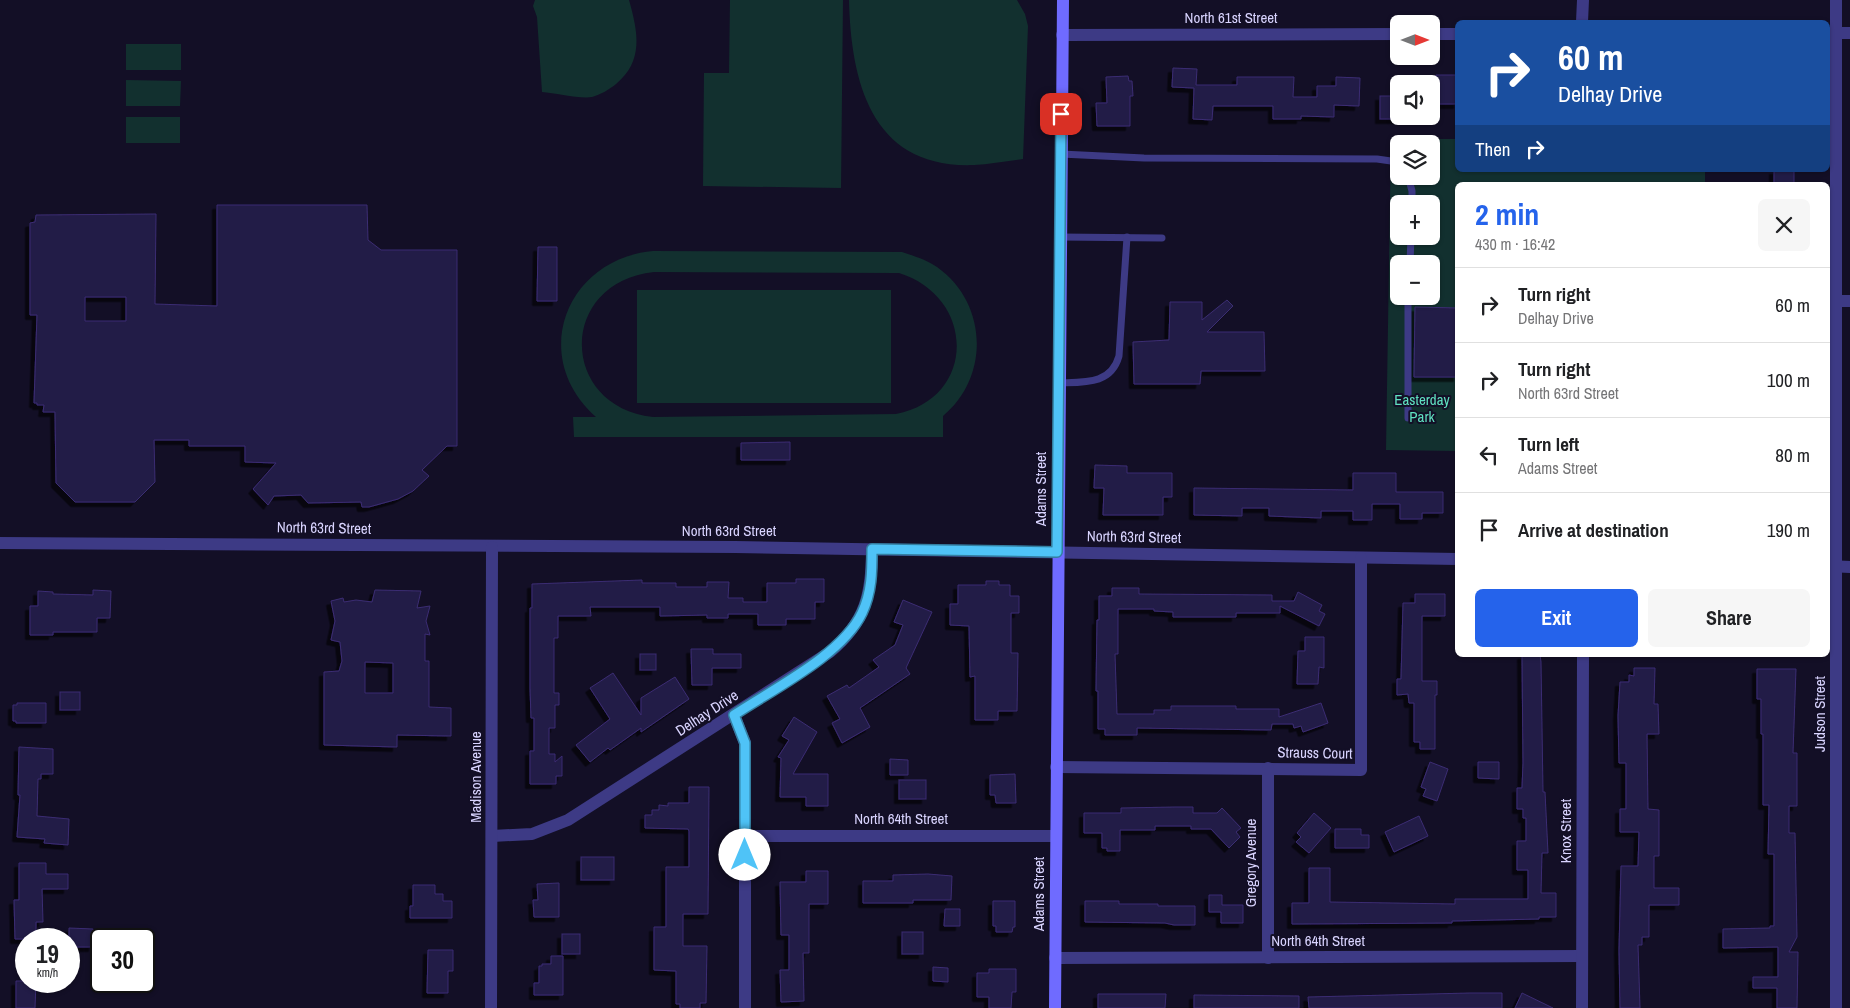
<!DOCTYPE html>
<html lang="en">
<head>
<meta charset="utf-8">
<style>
  :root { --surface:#fff; --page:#f6f6f6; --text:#202124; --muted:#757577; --line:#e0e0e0; --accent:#2563eb }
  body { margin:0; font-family:"Archivo Narrow",sans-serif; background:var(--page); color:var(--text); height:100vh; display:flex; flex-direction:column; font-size:19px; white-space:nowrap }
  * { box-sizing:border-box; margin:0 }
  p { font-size:16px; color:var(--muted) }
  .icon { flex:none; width:28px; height:28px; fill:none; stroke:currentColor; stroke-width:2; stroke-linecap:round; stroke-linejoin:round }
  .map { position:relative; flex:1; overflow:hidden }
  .details { position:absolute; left:1455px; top:182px; width:375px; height:475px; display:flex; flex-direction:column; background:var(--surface); border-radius:8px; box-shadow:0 1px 4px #0004 }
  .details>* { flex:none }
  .guide { position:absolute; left:1455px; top:20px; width:375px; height:152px; border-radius:8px; box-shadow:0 1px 4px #0004; background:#1a4fa0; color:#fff; overflow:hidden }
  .needle { width:32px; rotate:90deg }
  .fabs { position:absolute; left:1390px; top:15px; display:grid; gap:10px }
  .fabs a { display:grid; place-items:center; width:50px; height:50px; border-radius:8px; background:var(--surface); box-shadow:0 1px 4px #0004; font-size:25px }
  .speed { position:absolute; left:15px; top:928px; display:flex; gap:10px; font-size:25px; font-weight:700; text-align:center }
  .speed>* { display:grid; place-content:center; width:65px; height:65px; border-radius:50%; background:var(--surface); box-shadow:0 1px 4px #0004; line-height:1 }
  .speed small { font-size:12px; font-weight:400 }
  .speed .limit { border:2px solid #111; border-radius:8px; background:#fff; color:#111 }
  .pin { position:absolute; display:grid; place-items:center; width:42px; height:42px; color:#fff; margin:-21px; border-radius:10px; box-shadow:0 2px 8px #0006 }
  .me { position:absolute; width:55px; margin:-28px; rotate:0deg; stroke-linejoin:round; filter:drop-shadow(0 0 4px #0008) }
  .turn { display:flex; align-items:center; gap:18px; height:105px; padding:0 20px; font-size:22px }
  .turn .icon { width:65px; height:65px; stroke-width:2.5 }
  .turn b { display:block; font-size:35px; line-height:42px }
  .then { display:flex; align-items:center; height:48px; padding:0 20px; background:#0003; gap:10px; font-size:19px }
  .round { display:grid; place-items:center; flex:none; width:52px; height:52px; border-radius:8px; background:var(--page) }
  .overview { display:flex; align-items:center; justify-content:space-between; height:85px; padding:0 20px }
  h1 { font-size:30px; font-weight:700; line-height:38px; color:var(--accent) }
  .primary-button { display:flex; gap:10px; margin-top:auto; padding:10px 20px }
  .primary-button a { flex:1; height:58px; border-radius:8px; background:var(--accent); color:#fff; font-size:20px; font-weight:700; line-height:58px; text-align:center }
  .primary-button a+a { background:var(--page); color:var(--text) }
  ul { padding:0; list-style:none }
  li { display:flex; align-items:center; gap:15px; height:75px; padding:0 20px; border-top:1px solid var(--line) }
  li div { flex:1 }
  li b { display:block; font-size:19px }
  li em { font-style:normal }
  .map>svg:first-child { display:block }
</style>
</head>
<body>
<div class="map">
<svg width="1850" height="1008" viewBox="0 0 1850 1008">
  <defs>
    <filter id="shadow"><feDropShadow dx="-4.5" dy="4.5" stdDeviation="0" flood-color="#0009"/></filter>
  </defs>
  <rect width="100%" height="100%" fill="#130f26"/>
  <g fill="#12302f" fill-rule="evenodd">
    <path d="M535,0H629C638,32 644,61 616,84C610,89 600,95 592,97C580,99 555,93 542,92L537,17L533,6Z"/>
    <polygon points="730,0 843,0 841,188 703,186 704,73 729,73"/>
    <path d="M849,0H1017L1025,14L1028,26L1023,159C1007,161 990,164 974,165C872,169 851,83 849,0Z"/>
    <rect x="126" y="44" width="55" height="26"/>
    <polygon points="126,80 181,81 180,106 126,106"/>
    <rect x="126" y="117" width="54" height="26"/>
    <path d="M1391,139H1457L1458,170H1705V185H1458L1457,451L1386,450ZM1399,144H1431V176H1399ZM1399,204H1431V236H1399ZM1399,264H1431V296H1399Z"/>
    <path d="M653,251L902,252C914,256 927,260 937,267C988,303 990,377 943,416V437H574L573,417H596C528,357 566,259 653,251ZM654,272L899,273C976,297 977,398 896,414L653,417C558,406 558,282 654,272Z"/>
    <rect x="637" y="290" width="254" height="113"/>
  </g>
  <g fill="#241b47" stroke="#3b2d73" fill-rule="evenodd" filter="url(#shadow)">
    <polygon points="1173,68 1197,69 1196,85 1237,85 1237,77 1294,77 1293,97 1317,97 1317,86 1336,86 1336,77 1360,78 1359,106 1334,105 1334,117 1301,116 1301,119 1273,119 1273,106 1213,106 1212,120 1193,119 1194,88 1172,87"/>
    <polygon points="1436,75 1458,75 1458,104 1431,104 1431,84 1436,84"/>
    <polygon points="1128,76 1129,81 1132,81 1133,96 1130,96 1130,126 1097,126 1096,103 1107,103 1106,77"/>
    <rect x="1380" y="96" width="19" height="23"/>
    <rect x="1774" y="170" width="20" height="15"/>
    <path d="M217,205H367L368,240L381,250H457V446H447L422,470L429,476L413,491L398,499L369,507H362L361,502L308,503L301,495L274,496L268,505L253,489L276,463L245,462V446H189V440H154L155,482L135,502H75L56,483L55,412H43L44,405H37V403H34L37,315H30V223L35,222L36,215L156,214L155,304L217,306ZM85,297H126V321H85Z"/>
    <polygon points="538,247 557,247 557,301 537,301"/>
    <polygon points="1227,300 1233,306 1207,332 1264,332 1265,371 1201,371 1200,384 1134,384 1133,342 1169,340 1170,302 1202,302 1202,320"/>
    <polygon points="1415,307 1458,308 1458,377 1414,377"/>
    <polygon points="790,442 790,460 741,460 741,443"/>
    <polygon points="1095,465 1127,466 1127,473 1172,473 1172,497 1163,497 1163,515 1103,515 1104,488 1094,488"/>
    <polygon points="1353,473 1396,473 1396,492 1443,492 1443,513 1422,513 1422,519 1400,519 1400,504 1372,504 1372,520 1353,520 1353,511 1321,511 1321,518 1269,516 1269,508 1242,508 1242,516 1194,515 1194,488 1353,490"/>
    <polygon points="796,579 824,579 824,602 815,602 815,619 786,619 786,625 758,625 758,614 728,614 728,618 707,618 707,615 660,616 660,607 590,607 591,616 558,616 558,638 554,638 554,693 559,693 559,705 555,705 555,728 549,728 549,754 555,754 555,762 562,756 562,776 556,776 556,784 530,784 530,751 534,751 534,718 531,718 530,688 530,608 532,608 532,584 642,580 642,583 676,583 676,587 707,587 707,582 729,582 728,598 743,598 743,602 767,602 767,583 796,583"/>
    <polygon points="986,581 999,581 999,585 1010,585 1010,596 1019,596 1019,613 1011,613 1011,653 1018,653 1017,711 998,711 998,720 975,720 975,676 970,677 969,626 950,625 950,604 958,604 958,585 986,585"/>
    <polygon points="1112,588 1139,588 1139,594 1272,595 1272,601 1294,601 1298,592 1322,605 1319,611 1325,614 1319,626 1280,606 1280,613 1236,613 1236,617 1173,617 1173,612 1154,611 1154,609 1118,609 1118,654 1115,654 1117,714 1154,714 1154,710 1171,710 1171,706 1236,706 1236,709 1279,709 1279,717 1321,703 1328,723 1303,732 1301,726 1294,728 1293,724 1272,724 1271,730 1137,728 1137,735 1105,735 1105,729 1098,729 1098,691 1096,691 1097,620 1099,620 1099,596 1112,596"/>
    <polygon points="93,590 111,591 110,618 97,618 97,632 53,632 53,635 30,635 30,606 38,606 38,591 53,592 53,594 93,595"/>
    <path d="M375,590L421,591L417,608L430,606L426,621L430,635L425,634V661H429V707L451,708V736L397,735V747L324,745V672L339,671L342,661L340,642L331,640L335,621L331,601L343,598L344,602L356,600L372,602ZM365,662L393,663V693H365Z"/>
    <polygon points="1415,594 1445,594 1445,616 1422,616 1422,681 1437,681 1437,695 1435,695 1435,749 1420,749 1420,742 1414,742 1414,703 1409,703 1408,694 1397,695 1397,679 1401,679 1403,603 1415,603"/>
    <polygon points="903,600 932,612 906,668 910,674 860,708 870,727 842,743 832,723 840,719 827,696 847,685 849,688 879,667 873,660 895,645 903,625 894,622"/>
    <polygon points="1305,637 1324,637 1324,668 1319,667 1318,684 1297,684 1298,651 1305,651"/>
    <polygon points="691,649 713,649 713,654 741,654 741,668 712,668 712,685 692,685"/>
    <rect x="640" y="654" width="16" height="16"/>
    <polygon points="1522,655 1540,655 1541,662 1543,792 1545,792 1548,853 1542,853 1541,893 1556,893 1556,917 1539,917 1539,919 1452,921 1452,923 1292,924 1292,903 1309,903 1309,868 1330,868 1330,902 1455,904 1455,899 1528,899 1528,870 1517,870 1517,841 1526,841 1526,818 1523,818 1523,809 1517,809 1517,788 1522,788 1523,763"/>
    <polygon points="1634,668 1655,668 1654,704 1658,704 1659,734 1647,734 1648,809 1659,810 1659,856 1654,856 1654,888 1679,888 1679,905 1649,905 1649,937 1642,937 1642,945 1638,945 1640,1008 1620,1008 1619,950 1621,866 1638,866 1639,832 1620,832 1620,809 1626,809 1626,763 1619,763 1618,716 1620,682 1629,682 1629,675 1634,676"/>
    <polygon points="1757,669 1796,669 1793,753 1797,753 1797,806 1789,806 1789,833 1795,833 1797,937 1789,952 1798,952 1797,1008 1777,1008 1777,988 1753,988 1753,977 1778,977 1778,947 1723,948 1723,929 1770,928 1770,926 1774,926 1774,854 1768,854 1769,805 1763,805 1763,734 1761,734 1761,699 1757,699"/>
    <polygon points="613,673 641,715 641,698 675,677 689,699 641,732 641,728 610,750 608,748 590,762 576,745 610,719 590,688"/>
    <rect x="60" y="692" width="20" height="18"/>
    <polygon points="17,703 46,703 46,723 16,723 16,721 13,721 13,705 17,705"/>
    <polygon points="794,717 817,732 793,774 828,774 828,806 806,806 806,797 780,797 781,758 778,757 789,740 782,736"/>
    <polygon points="19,747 53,749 53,774 41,774 41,779 38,779 37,816 69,819 68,845 44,843 45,839 17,837 20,795 18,795"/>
    <polygon points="890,759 908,760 908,775 890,775"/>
    <polygon points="1430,762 1448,769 1437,801 1423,796 1426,789 1421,787"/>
    <polygon points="1478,762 1499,762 1499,779 1478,778"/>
    <polygon points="1015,774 1016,803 996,803 995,795 990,795 990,775"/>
    <rect x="899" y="780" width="27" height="19"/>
    <polygon points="689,787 709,787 708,914 683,914 683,946 707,946 706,1003 700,1003 700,1008 680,1008 680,1004 676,1004 676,971 654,970 654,927 666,927 666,867 689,867 689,831 688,829 645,828 645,815 652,815 652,810 659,810 659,805 668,806 668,803 689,803"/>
    <polygon points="1175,807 1193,807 1193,813 1217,813 1222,808 1241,828 1236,832 1240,837 1229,848 1211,829 1191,829 1191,826 1155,826 1155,830 1120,830 1120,851 1107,851 1107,848 1102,848 1102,833 1084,833 1084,813 1121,813 1121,808"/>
    <polygon points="1314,813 1331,828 1309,853 1296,842 1301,837 1297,833"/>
    <polygon points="1419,816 1428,836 1394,852 1385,832"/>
    <polygon points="1335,829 1361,829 1361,835 1369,835 1369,848 1335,848"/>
    <rect x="581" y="857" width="33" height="23"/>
    <polygon points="19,863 46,863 46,874 68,874 68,889 42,889 43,922 36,922 36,939 15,939 14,900 19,900"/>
    <polygon points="806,871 828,871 828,904 809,904 809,953 803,953 804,1001 781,1002 780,970 789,970 789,935 781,935 780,882 806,882"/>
    <polygon points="928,874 952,876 951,900 913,900 913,903 863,903 863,881 893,881 893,875"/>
    <polygon points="559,883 559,917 534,917 533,900 538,900 537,884"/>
    <polygon points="413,885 435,885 435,894 443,894 443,901 452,901 452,918 410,918 410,906 413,906"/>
    <polygon points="1209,895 1222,895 1222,905 1243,905 1243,923 1221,923 1221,912 1209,912"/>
    <polygon points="993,901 1015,901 1015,927 1013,927 1012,932 996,932 996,926 993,926"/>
    <polygon points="1085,901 1119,901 1119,904 1158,904 1158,906 1195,906 1195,925 1174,925 1165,923 1085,922"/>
    <polygon points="945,909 960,909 960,926 944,926"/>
    <polygon points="69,928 93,929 93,947 69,947"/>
    <rect x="902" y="932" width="21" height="22"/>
    <rect x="562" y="934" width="18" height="20"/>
    <polygon points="428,950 453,950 453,971 448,971 448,993 427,993"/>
    <polygon points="551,956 563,956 563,995 534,995 534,983 539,983 539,966 542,966 542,964 551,964"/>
    <polygon points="933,967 948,968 948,982 933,981"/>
    <polygon points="989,969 1016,969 1016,992 1012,992 1011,1008 989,1008 989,997 977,997 977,973 989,973"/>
    <polygon points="16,981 36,981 35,1008 16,1008"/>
    <polygon points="1470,993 1502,993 1502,1008 1309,1008 1308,997"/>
    <polygon points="1522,993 1553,1008 1515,1008"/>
    <polygon points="1098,994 1166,994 1165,1008 1098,1008"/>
    <polygon points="1194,995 1299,996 1299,1008 1194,1008"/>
  </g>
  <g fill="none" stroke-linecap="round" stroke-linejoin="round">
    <g stroke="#3d3a85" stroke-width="7">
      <polyline points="1061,154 1144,158 1377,159 1391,161 1399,165"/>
      <polyline points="1408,176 1412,191 1412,204"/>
      <polyline points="1060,237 1162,238"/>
      <polyline points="1410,264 1411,236"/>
      <polyline points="1408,296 1408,418"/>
      <path d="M1058,383C1084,382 1111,385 1119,356L1127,237"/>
    </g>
    <g stroke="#3d3a85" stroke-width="12">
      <polyline points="1582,22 1583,0"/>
      <polyline points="1828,33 1850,33"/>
      <polyline points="1431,34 1458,34"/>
      <polyline points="1062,35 1399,34"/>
      <polyline points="1836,301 1850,301"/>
      <polyline points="0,543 735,547 1458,559"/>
      <polyline points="1828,566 1850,567"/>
      <polyline points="734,715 745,743 745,1008"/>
      <polyline points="1056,767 1361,770 1361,558"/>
      <polyline points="1268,768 1268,958"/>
      <path d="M492,836L532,834L568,820L830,652C866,622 872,593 872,549"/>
      <polyline points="745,836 1056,836"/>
      <polyline points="1055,958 1582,956"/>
      <polyline points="491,1008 492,547"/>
      <polyline points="1582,1008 1583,655"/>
      <polyline points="1836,1008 1836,0"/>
    </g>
    <polyline stroke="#6f6bff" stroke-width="12" points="1055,1008 1063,0"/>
  </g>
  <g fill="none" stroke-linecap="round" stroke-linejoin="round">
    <defs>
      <path id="route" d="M745,855V743L734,715C773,689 842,655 862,613C872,592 872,571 872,549L1057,552L1061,114"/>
    </defs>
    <use href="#route" stroke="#337fa1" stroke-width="12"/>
    <use href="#route" stroke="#4fc3f7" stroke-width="9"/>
  </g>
  <g text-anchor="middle" stroke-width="4" stroke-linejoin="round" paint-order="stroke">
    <g font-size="15" fill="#d9d4ff" stroke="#130f26">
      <text x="1231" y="23">North 61st Street</text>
      <text transform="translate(1041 489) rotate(-90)" y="5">Adams Street</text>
      <text transform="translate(324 528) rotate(1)" y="5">North 63rd Street</text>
      <text x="729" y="536">North 63rd Street</text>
      <text transform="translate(1134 537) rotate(1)" y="5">North 63rd Street</text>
      <text transform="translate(707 713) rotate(-33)" y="5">Delhay Drive</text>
      <text transform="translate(1820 714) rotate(-90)" y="5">Judson Street</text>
      <text transform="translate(1315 753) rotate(1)" y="5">Strauss Court</text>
      <text transform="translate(476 777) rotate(-90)" y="5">Madison Avenue</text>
      <text x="901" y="824">North 64th Street</text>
      <text transform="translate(1566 831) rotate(-90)" y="5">Knox Street</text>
      <text transform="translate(1251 863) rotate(-90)" y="5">Gregory Avenue</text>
      <text transform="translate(1039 894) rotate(-90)" y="5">Adams Street</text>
      <text x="1318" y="946">North 64th Street</text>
    </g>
    <g font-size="15" fill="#5fe0c0" stroke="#130f26">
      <text x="1422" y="405">Easterday<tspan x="1422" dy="17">Park</tspan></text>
    </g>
  </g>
</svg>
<div class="fabs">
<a><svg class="needle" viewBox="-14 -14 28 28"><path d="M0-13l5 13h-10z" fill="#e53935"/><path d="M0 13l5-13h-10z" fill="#757577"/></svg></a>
<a><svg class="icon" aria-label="sound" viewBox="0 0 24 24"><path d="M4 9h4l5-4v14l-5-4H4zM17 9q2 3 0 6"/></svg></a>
<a><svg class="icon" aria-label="layers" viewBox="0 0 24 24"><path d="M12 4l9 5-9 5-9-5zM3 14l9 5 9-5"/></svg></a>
<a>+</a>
<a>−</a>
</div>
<div class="speed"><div>19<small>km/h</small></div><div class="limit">30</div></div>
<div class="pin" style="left:1061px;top:114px;background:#d93025"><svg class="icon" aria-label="arrive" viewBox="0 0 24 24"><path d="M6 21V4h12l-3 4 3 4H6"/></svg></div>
<svg class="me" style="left:745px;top:855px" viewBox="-20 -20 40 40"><circle r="19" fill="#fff"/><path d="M0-13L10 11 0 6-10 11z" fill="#4fc3f7"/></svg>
<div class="guide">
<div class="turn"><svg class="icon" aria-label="right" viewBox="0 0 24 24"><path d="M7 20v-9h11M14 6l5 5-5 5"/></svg><div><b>60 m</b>Delhay Drive</div></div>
<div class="then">Then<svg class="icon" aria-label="right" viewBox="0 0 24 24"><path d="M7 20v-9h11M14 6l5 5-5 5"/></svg></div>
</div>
<section class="details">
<div class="overview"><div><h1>2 min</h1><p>430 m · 16:42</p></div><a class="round"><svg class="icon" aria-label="close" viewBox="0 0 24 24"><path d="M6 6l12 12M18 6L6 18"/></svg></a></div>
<ul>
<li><svg class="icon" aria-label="right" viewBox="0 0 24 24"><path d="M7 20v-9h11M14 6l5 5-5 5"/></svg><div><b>Turn right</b><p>Delhay Drive</p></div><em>60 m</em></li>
<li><svg class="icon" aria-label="right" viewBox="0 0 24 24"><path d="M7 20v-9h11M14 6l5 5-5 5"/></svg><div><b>Turn right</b><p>North 63rd Street</p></div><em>100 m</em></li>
<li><svg class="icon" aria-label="left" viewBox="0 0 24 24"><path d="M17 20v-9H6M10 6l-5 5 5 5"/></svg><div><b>Turn left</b><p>Adams Street</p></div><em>80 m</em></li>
<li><svg class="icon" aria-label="arrive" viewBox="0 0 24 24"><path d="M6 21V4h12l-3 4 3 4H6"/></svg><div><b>Arrive at destination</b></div><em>190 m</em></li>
</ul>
<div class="primary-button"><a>Exit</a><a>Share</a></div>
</section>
</div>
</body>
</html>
